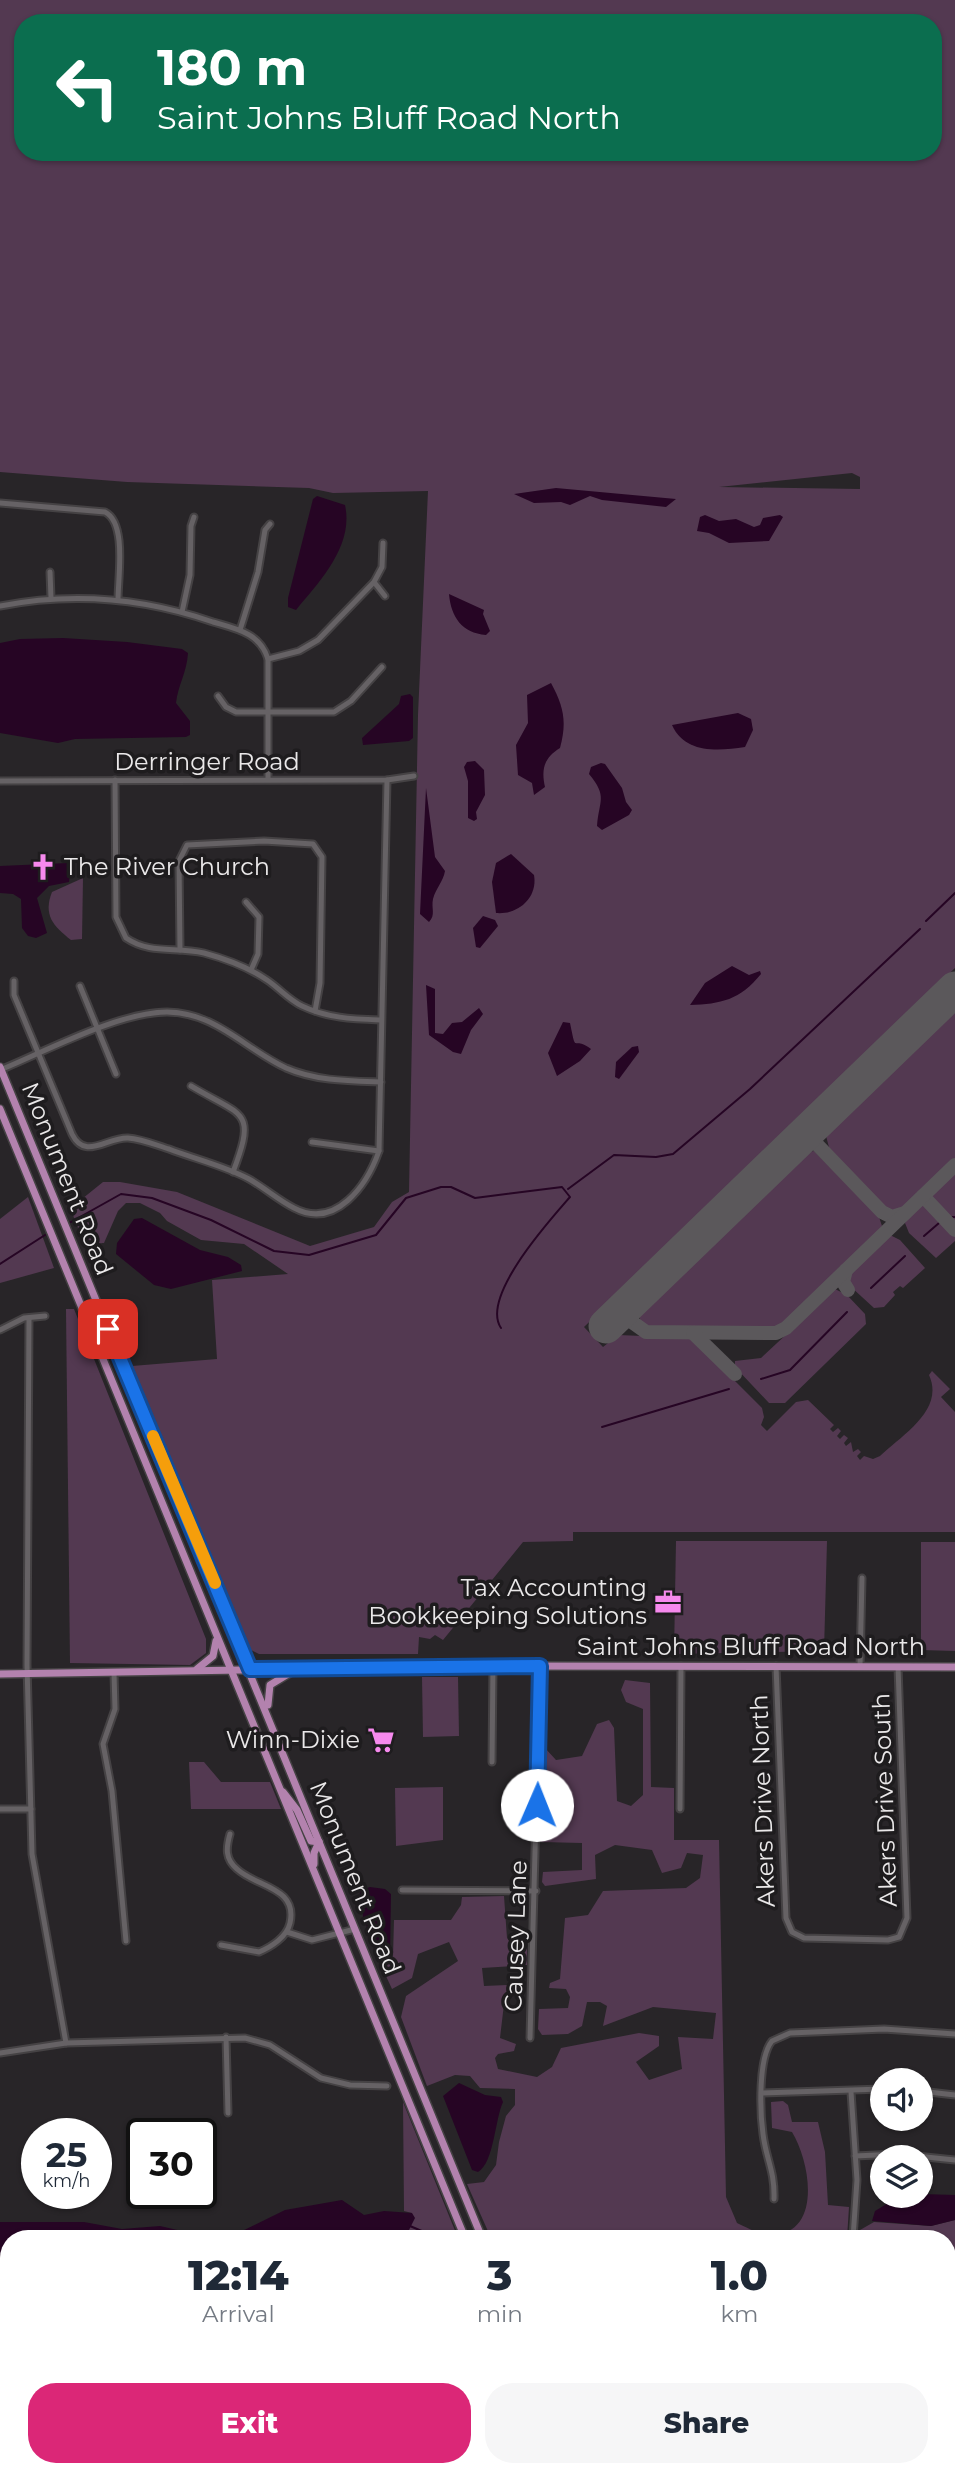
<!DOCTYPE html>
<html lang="en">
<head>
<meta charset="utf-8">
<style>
  :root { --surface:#fff; --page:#f6f6f7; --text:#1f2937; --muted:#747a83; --accent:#db2777 }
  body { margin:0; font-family:Montserrat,sans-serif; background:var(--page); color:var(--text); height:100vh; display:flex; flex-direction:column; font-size:26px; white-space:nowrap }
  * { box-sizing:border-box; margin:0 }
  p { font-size:23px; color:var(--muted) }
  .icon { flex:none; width:38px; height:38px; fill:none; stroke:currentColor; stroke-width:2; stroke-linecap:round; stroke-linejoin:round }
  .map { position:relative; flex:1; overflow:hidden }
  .sheet { position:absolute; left:0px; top:2230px; width:956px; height:247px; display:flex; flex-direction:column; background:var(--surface); border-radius:28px 28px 0 0; box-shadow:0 2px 5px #0004 }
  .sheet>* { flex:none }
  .banner { position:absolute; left:14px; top:14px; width:928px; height:147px; border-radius:28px; box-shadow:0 2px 5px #0004; background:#0b6e4f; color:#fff; overflow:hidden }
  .fabs { position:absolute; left:870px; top:2068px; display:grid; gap:14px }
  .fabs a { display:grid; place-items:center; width:63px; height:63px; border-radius:50%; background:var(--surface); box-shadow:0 2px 5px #0004; font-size:35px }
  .speed { position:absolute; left:21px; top:2118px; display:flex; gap:14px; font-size:35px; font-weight:700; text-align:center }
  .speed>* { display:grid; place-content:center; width:91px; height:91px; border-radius:50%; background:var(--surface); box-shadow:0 2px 5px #0004; line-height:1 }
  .speed small { font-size:18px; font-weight:400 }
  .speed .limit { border:4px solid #111; border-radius:10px; background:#fff; color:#111 }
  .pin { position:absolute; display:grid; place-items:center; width:60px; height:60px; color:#fff; margin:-30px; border-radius:14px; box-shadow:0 4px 10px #0006 }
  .me { position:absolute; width:77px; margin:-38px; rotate:1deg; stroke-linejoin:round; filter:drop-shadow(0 0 5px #0008) }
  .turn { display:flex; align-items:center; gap:24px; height:147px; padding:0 28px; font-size:32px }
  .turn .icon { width:91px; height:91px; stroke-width:2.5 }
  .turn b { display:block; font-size:49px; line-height:60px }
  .eta { display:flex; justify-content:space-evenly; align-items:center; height:119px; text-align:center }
  .eta b { font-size:42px; font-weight:800; line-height:49px }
  .button { display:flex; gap:14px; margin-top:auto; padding:14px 28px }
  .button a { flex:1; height:80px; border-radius:28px; background:var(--accent); color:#fff; font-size:28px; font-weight:800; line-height:80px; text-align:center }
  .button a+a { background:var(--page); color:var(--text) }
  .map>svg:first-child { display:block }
</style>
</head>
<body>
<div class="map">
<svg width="955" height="2475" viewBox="0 0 955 2475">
  <rect width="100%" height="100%" fill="#282528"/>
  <g fill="#533951" fill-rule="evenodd">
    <path d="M0,0H955V968L584,1327L603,1347L618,1335L692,1338L762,1408L764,1417L761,1425L767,1431L796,1402L808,1400L834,1425L830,1429L833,1432L838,1428L841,1431L837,1436L840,1439L844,1435L848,1438L844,1443L846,1446L851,1442L853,1452L858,1449L861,1452L857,1456L860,1460L864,1456L873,1459L880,1456C902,1435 945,1410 929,1375L932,1371L950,1389L941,1397L955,1412V1532H573V1541L523,1542L443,1640L435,1635L430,1639L419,1637L418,1654H259L251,1650L132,1366L217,1359L212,1280L288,1274L244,1244L201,1240L167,1221L160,1213L140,1203H126L118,1211L104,1243C84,1245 73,1224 72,1207L103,1182H120L177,1192L310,1246L374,1227L392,1202L409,1192L418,715L428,491L333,493L309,488L127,482L0,472ZM23,23H933V152H23ZM852,473L860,477V489L719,487Z"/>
    <path d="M83,878L82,939L71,940C53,926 43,915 52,892Z"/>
    <polygon points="955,1010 955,1159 905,1207 890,1211 830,1151 826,1136"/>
    <polygon points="814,1151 879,1217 882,1226 870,1241 776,1329 645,1328 640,1322 640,1314 808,1152"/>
    <polygon points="955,1171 955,1241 936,1258 909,1233 905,1223 907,1217"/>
    <polygon points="28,1197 54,1268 0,1283 0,1219"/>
    <polygon points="890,1235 900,1240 925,1268 903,1288 900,1286 893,1292 895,1295 884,1307 874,1308 850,1286 848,1276"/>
    <polygon points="835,1289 847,1295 865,1314 866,1324 785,1403 769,1403 735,1367 735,1361 761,1358"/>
    <polygon points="66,1309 74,1309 206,1639 206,1653 190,1665 70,1663"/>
    <polygon points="676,1541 827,1541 824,1651 674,1654"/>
    <polygon points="921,1542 955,1542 955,1651 921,1650"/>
    <polygon points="422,1677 458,1677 459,1736 423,1737"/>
    <path d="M625,1680L650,1683L651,1787L674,1788V1840H719L726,2197L737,2223C746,2227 758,2234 768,2235C823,2237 811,2163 792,2132L772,2128L771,2102L783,2101L788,2105L792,2122H818L825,2152L828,2205L849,2207L847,2238H491L467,2184L484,2182L496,2165L499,2142L506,2116L515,2105V2089L480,2088L470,2076L455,2075L427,2086L401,2017L406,1996L458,1961L449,1942L418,1954L412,1978L392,1989L379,1961H390L393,1956L394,1920H451L461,1905L462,1897L504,1896L507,1938L514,1946L527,1945V1965L482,1968L484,1986L507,1985L510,1990L504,2004L500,2038L516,2044L514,2051L498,2054L495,2058L498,2069L537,2077L552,2067L561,2048L639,2033L659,2036V2046L636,2062L649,2080L682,2069L678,2037L713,2039L716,2013L653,2007L603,2026L607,2006L600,2002H587L582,2026L568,2034L542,2035L538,2029L539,2009L568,2008L570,1997L566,1989L549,1988L550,1983L560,1979L565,1918L588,1915L603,1891L686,1888L700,1878L703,1855L687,1853L681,1868L662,1873L652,1850L615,1845L595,1855L596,1879L545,1886L542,1882L543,1872L582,1870V1843L541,1842L545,1748L556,1760L582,1756L597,1724L609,1720L614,1728L617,1801L631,1806L643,1795V1709L626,1702L621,1690Z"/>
    <polygon points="189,1762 204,1762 221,1782 270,1782 281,1809 191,1809"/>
    <polygon points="443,1787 443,1840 396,1846 395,1788"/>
    <polygon points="403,2102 458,2238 405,2238 412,2213 404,2211"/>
    <polygon points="955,2220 955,2356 947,2334 947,2238 860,2238 860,2230 874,2222 931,2226"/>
  </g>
  <g fill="#260524">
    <polygon points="556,488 676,499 666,507 602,500 590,496 570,505 561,502 534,503 514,494"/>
    <path d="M317,496L345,505C354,546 320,581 296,610L288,607V598L313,499Z"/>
    <polygon points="705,515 719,521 736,519 754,527 760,525 763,518 780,515 783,517 769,541 729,543 709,533 697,531 700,517"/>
    <path d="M449,594L484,610L483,614L490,631L486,635C462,633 451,617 449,594Z"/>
    <path d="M63,638L127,642L182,649L188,653C187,672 178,685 176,703L190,721V735L186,737L75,739L58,743L0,733V643L20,639Z"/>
    <path d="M551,683C564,707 567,722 560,748C544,758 541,769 545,787L534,795L532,783L518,775L516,745L528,723L527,695Z"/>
    <polygon points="410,694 413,697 413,738 409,741 363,745 362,738 399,704 401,696"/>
    <path d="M738,713L751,719L753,730L745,747C718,751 685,754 672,725Z"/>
    <polygon points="475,761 484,770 485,795 476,812 477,819 474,821 468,818 468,781 464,767 467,762"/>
    <path d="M601,763L605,764L622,788L626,802L632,810L629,815L602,830L597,826C599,800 608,797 589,774L591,767Z"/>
    <path d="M426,788L435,857L445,871C443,882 436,888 433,899C431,908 436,915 429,922L420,914Z"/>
    <path d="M511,854L534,875C538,898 518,915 496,913L492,882L496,863Z"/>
    <polygon points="68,863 71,864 69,882 49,886 37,898 47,933 36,938 28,936 22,928 21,899 13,894 0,893 0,866"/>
    <polygon points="483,916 495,920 498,926 480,948 476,947 473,928"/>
    <path d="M732,966L749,975L760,971L761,974C740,1000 721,1004 690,1005L705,983Z"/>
    <polygon points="426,985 435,989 435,1033 443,1034 452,1023 462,1022 479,1008 483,1014 471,1030 461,1054 453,1052 429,1035"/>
    <path d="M563,1022L570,1023C577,1057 572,1034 591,1049L580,1061L557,1076L548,1053Z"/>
    <polygon points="638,1046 639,1052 619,1079 615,1077 616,1062 632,1047"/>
    <polygon points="142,1218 200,1250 228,1257 241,1265 242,1271 171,1289 154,1285 116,1254 117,1243 134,1219"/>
    <polygon points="370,1887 385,1889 391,1894 390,1959 381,1959 378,1955 363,1917 362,1905 357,1901 361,1890"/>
    <path d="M459,2083L485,2095L501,2097L503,2102C495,2119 494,2163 478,2172L472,2170L443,2096Z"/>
    <polygon points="921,2194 955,2195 955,2220 931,2226 872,2221 875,2211 900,2196"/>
    <polygon points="342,2200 364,2215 384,2211 412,2213 415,2218 405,2238 9,2238 9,2320 0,2319 0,2222 84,2222 122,2229 160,2226 186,2232 238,2233 285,2210"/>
  </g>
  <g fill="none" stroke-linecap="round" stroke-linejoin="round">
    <g stroke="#260524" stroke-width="2">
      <polyline points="926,921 955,893"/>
      <polyline points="568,1189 614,1155 656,1157 673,1154 750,1089 920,929"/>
      <polyline points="952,1217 955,1217"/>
      <path d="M71,1222L121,1194L152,1198L211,1220L274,1251L309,1255L376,1235L406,1198L441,1187H451L475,1198L562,1187L570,1197C550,1220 480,1297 501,1328"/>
      <polyline points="924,1236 939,1223"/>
      <polyline points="0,1264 45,1235"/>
      <polyline points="871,1288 905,1256"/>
      <polyline points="761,1379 790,1370 847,1312"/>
      <polyline points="602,1427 729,1389"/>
      <polyline points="410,2226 438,2238"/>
      <polyline points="489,2237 515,2238"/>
      <polyline points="947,2270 955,2270"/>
    </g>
    <g stroke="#5b585b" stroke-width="14">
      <polyline points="806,1133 882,1212 892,1217 905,1213"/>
      <polyline points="923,1196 955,1230"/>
      <polyline points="846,1270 843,1282 848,1290"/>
      <polyline points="633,1300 632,1322 646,1332 776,1333 786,1328 955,1165"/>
      <polyline points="693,1333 735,1374"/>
    </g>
    <polyline stroke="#5b585b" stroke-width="35" points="606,1326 955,989"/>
    <defs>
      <g id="minor">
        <path d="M0,503L105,512C127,523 118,577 118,600"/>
        <polyline points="50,572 51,598"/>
        <polyline points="374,582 385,596"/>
        <path d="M0,606C72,592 144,598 213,622C237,629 260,633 268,659V779"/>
        <polyline points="182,612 190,575 191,526 194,517"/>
        <polyline points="240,630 258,572 265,530 270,524"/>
        <polyline points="268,659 299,651 318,640 374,582 382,567 383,543"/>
        <polyline points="218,696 226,707 236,712 334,712 351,701 382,667"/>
        <path d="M115,780L116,917L126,938C151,955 176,946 204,953C226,959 248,967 267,980C279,988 289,1000 302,1006C327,1018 352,1019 380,1020"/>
        <polyline points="0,781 387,780 414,776"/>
        <polyline points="246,902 259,917 258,954 251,970"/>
        <polyline points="180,950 179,861 187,845 264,841 313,844 322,857 320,983 315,1011"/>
        <path d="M14,981V995L72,1134C85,1161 107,1137 128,1138C142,1139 156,1145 169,1149C195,1159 225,1166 249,1179C265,1188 278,1200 294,1208C336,1230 367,1185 379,1151L387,780"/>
        <polyline points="80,986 116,1074"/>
        <path d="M0,1070C46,1051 119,1012 167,1012C215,1012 245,1049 286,1068C316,1081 349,1081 381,1082"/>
        <path d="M191,1086C243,1117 257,1109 233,1172"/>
        <polyline points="312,1142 379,1151"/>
        <polyline points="29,1318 27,1665 32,1854 66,2043"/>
        <polyline points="0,1330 24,1318 45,1316"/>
        <polyline points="776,1666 786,1918 792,1932 804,1938 888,1940 899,1937 907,1918 898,1667"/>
        <polyline points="860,1666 862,1578"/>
        <polyline points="114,1673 115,1709 103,1744 112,1791 126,1941"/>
        <polyline points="492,1762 493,1666"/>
        <polyline points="0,1809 31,1809"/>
        <polyline points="680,1809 681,1666"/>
        <polyline points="402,1890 536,1891"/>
        <polyline points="287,1932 312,1940 355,1929"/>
        <path d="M221,1945L259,1952C271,1947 287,1937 290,1923C298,1887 256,1887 237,1869C225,1859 226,1848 230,1834"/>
        <polyline points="226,2037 228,2113"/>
        <polyline points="530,2038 540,1666"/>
        <polyline points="0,2053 66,2043 245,2038 270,2045 321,2078 350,2085 387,2086"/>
        <polyline points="920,2091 955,2095"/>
        <polyline points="851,2092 857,2180 853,2238"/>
        <polyline points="762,2093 882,2089"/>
        <polyline points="855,2156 897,2154 955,2160"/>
        <path d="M774,2199C775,2171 766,2159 763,2134C760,2112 758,2058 772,2041L790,2033L884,2029L955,2034"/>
        <polyline points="947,2404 955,2406"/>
        <polyline points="0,2465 9,2465"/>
        <polyline points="45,2468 92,2475"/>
        <polyline points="655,2468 659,2475"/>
        <polyline points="714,2468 714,2475"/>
        <polyline points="729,2468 729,2475"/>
        <polyline points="820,2468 820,2475"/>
        <polyline points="928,2468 931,2475"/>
        <polyline points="354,2475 369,2471 515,2470"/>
        <polyline points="598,2475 618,2468"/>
      </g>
      <g id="major">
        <polyline points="0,1067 482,2238"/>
        <polyline points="0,1109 465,2238"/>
        <polyline points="197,1669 213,1656 216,1641"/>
        <polyline points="0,1674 493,1666 955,1667"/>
        <polyline points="268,1705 270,1685 293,1671"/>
        <polyline points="283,1792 297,1810 311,1841 319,1842"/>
        <polyline points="314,1864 314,1853 319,1842"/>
        <polyline points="559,2468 563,2475"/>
        <polyline points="577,2468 580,2475"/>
      </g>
    </defs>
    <use href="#minor" stroke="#454244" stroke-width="9"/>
    <use href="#major" stroke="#454244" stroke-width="10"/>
    <use href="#minor" stroke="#666265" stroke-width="5"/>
    <use href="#major" stroke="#b382ae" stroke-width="7"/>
  </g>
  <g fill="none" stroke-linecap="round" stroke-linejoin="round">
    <defs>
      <polyline id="route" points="108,1329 250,1669 540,1666 537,1805"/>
    </defs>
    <use href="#route" stroke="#114b97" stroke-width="18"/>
    <use href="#route" stroke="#1a73e8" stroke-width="12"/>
    <polyline stroke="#f59e0b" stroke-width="12" points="153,1436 215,1583"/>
  </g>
  <defs>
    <symbol id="church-bare" viewBox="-9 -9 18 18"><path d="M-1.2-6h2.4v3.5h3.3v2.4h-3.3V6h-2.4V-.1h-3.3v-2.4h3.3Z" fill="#f689ed" stroke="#1e1c1e" stroke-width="2.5" paint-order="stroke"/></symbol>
    <symbol id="office-bare" viewBox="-9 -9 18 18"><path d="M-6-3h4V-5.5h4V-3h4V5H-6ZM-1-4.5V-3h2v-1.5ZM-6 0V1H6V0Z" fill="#f689ed" stroke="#1e1c1e" stroke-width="2.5" paint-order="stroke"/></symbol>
    <symbol id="supermarket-bare" viewBox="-9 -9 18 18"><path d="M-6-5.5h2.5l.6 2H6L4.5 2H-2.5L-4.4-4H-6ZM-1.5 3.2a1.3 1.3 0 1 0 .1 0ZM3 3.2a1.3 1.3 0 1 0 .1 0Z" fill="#f689ed" stroke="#1e1c1e" stroke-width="2.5" paint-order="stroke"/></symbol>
  </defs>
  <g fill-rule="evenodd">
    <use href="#church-bare" x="24" y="848" width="38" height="38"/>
    <use href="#office-bare" x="649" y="1583" width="38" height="38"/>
    <use href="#supermarket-bare" x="362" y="1721" width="38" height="38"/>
  </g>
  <g text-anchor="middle" stroke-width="7" stroke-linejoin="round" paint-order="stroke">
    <g font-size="24" fill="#eae8e9" stroke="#1e1c1e">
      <text x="207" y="770">Derringer Road</text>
      <text transform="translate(67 1179) rotate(68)" y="8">Monument Road</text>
      <text x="751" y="1655">Saint Johns Bluff Road North</text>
      <text transform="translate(885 1800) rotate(-92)" y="8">Akers Drive South</text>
      <text transform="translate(763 1801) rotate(-92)" y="8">Akers Drive North</text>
      <text transform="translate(355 1878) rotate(68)" y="8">Monument Road</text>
      <text transform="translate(516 1936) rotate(-88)" y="8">Causey Lane</text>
    </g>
    <g font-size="24" fill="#eae8e9" stroke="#1e1c1e" text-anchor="end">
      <text x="64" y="875" text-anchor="start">The River Church</text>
      <text x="647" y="1596">Tax Accounting<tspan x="647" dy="28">Bookkeeping Solutions</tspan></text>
      <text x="360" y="1748">Winn-Dixie</text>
    </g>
  </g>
</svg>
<div class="fabs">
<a><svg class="icon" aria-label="sound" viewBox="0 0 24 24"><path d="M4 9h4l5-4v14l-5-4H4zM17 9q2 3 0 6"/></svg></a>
<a><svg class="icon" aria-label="layers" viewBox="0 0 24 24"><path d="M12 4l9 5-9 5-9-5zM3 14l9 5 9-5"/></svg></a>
</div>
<div class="speed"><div>25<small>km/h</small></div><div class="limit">30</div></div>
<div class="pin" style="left:108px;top:1329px;background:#d93025"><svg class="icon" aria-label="arrive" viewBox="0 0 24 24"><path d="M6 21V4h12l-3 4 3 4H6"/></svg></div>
<svg class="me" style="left:537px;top:1805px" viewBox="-20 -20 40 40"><circle r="19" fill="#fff"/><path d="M0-13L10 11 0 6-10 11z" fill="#1a73e8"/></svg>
<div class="banner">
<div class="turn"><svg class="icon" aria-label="left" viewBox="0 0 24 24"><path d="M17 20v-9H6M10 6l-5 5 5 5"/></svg><div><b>180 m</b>Saint Johns Bluff Road North</div></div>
</div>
<section class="sheet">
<div class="eta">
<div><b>12:14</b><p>Arrival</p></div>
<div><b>3</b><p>min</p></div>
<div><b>1.0</b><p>km</p></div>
</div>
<div class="button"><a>Exit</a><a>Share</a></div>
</section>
</div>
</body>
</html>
